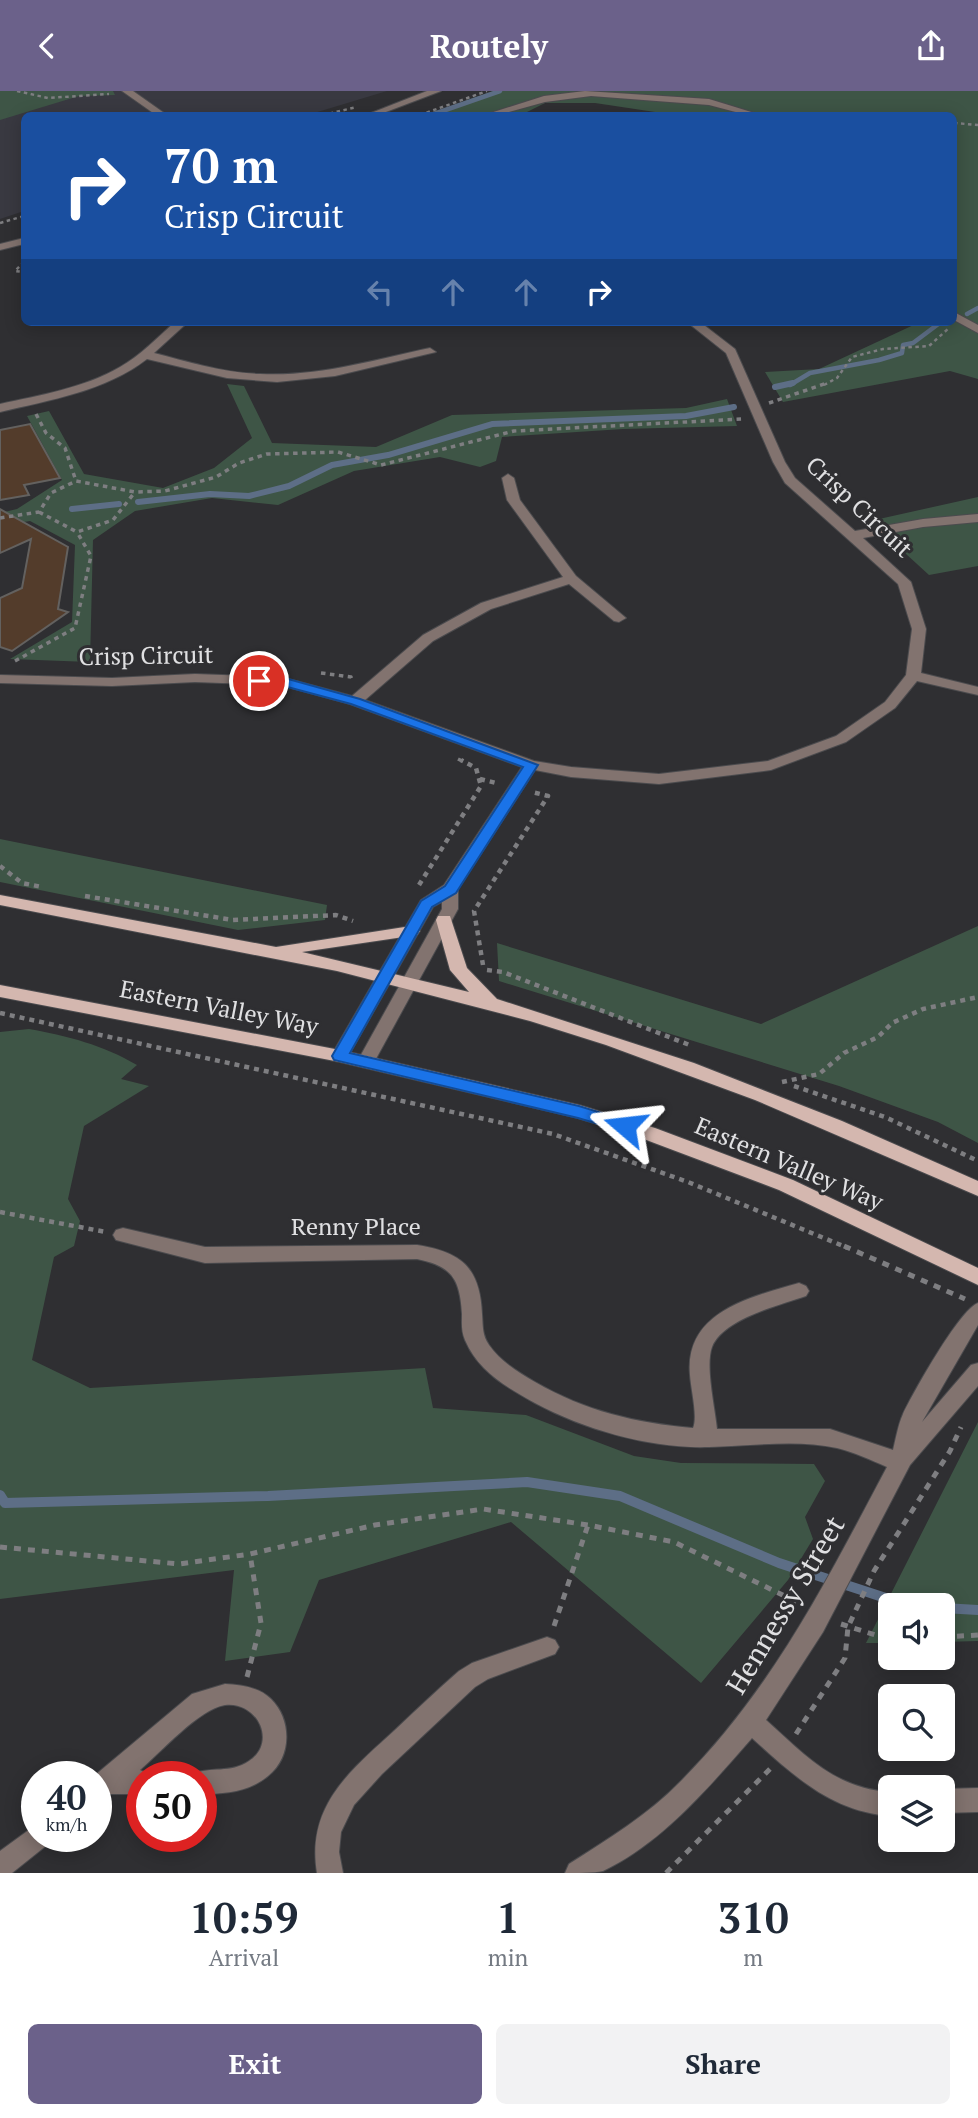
<!DOCTYPE html>
<html lang="en">
<head>
<meta charset="utf-8">
<style>
  :root { --surface:#fff; --page:#f2f2f3; --text:#1f2937; --muted:#747a83; --accent:#6b618a }
  body { margin:0; font-family:"PT Serif",serif; background:var(--page); color:var(--text); height:100vh; display:flex; flex-direction:column; font-size:26px; white-space:nowrap }
  * { box-sizing:border-box; margin:0 }
  p { font-size:23px; color:var(--muted) }
  .icon { flex:none; width:38px; height:38px; fill:none; stroke:currentColor; stroke-width:2; stroke-linecap:round; stroke-linejoin:round }
  .map { position:relative; height:1782px; overflow:hidden }
  .sheet { display:flex; flex-direction:column; background:var(--surface); flex:1 }
  .sheet>* { flex:none }
  .top-card { position:absolute; left:21px; top:21px; width:936px; height:214px; border-radius:10px; box-shadow:0 4px 18px #0003; background:#1a4fa0; color:#fff; overflow:hidden }
  .controls { position:absolute; left:878px; top:1502px; display:grid; gap:14px }
  .controls a { display:grid; place-items:center; width:77px; height:77px; border-radius:10px; background:var(--surface); box-shadow:0 4px 18px #0003; font-size:35px }
  .speed { position:absolute; left:21px; top:1670px; display:flex; gap:14px; font-size:35px; font-weight:700; text-align:center }
  .speed>* { display:grid; place-content:center; width:91px; height:91px; border-radius:50%; background:var(--surface); box-shadow:0 4px 18px #0003; line-height:1 }
  .speed small { font-size:18px; font-weight:400 }
  .speed .limit { border:10px solid #d22; background:#fff; color:#111 }
  .pin { position:absolute; display:grid; place-items:center; width:60px; height:60px; color:#fff; margin:-30px; border:4px solid #fff; border-radius:50%; box-shadow:0 2px 7px #0007 }
  .me { position:absolute; width:77px; margin:-38px; rotate:287deg; stroke-linejoin:round; filter:drop-shadow(0 0 5px #0008) }
  .turn { display:flex; align-items:center; gap:24px; height:147px; padding:0 28px; font-size:32px }
  .turn .icon { width:91px; height:91px; stroke-width:2.5 }
  .turn b { display:block; font-size:49px; line-height:60px }
  .lanes { display:flex; align-items:center; height:66px; padding:0 28px; background:#0003; justify-content:center; gap:35px; direction:ltr }
  .lanes .off { opacity:.35 }
  .eta { display:flex; justify-content:space-evenly; align-items:center; height:119px; text-align:center }
  .eta b { font-size:42px; font-weight:800; line-height:49px }
  .button { display:flex; gap:14px; margin-top:auto; padding:14px 28px }
  .button a { flex:1; height:80px; border-radius:10px; background:var(--accent); color:#fff; font-size:28px; font-weight:800; line-height:80px; text-align:center }
  .button a+a { background:var(--page); color:var(--text) }
  header { display:flex; justify-content:space-between; align-items:center; height:91px; padding:0 28px; background:var(--accent); color:#fff; font-size:32px; font-weight:800 }
  .map>svg:first-child { display:block }
</style>
</head>
<body>
<header><svg class="icon" aria-label="back" viewBox="0 0 24 24"><path d="M15 5l-7 7 7 7"/></svg>Routely<svg class="icon" aria-label="share" viewBox="0 0 24 24"><path d="M12 15V3M7 8l5-5 5 5M5 13v7h14v-7"/></svg></header>
<div class="map">
<svg width="978" height="1782" viewBox="0 0 978 1782">
  <rect width="100%" height="100%" fill="#2f2f32"/>
  <polygon fill="#393941" points="0,0 387,0 311,23 24,24 24,120 0,128"/>
  <g fill="#3e5546">
    <polygon points="0,0 113,0 115,4 79,5 0,29"/>
    <polygon points="493,0 978,0 978,288 950,280 783,311 765,281 819,278 920,231 954,231 954,24 675,24 595,12 545,12 521,24 426,24"/>
    <polygon points="227,293 244,295 272,352 376,356 452,324 686,317 727,308 737,335 623,338 502,346 496,370 480,376 440,366 354,380 278,414 212,407 135,420 93,449 90,571 10,568 72,531 75,454 30,430 0,435 0,422 17,418 62,389 27,325 49,320 84,383 163,397 214,377 252,347"/>
    <polygon points="978,406 978,475 929,484 870,430"/>
    <polygon points="0,748 327,814 325,829 238,839 0,791"/>
    <polygon points="978,835 978,1052 938,1031 839,995 499,890 497,852 761,933"/>
    <path d="M29,938C68,945 103,954 137,974L121,988L149,995L84,1035L68,1108L80,1130L74,1155L54,1166L32,1269L90,1297L425,1277L433,1317L526,1324L634,1365L681,1372L814,1373L825,1390L805,1426L813,1448L788,1489L701,1592L511,1431L319,1489L290,1561L225,1570L234,1479L0,1508V941Z"/>
    <polygon points="978,1331 978,1550 943,1551 943,1514 891,1514 891,1552 866,1552"/>
  </g>
  <g fill="none" stroke-linecap="round" stroke-linejoin="round">
    <g stroke="#5d6e86" stroke-width="4.5">
      <polyline points="431,24 500,0"/>
      <polyline points="967,223 978,217"/>
      <polyline points="790,294 810,282 879,269 902,262 903,254 913,252 941,231"/>
    </g>
    <g stroke="#5d6e86" stroke-width="6">
      <polyline points="775,296 793,292"/>
      <polyline points="138,411 210,403 249,405 289,395 332,374 388,364 492,333 686,325 734,316"/>
      <polyline points="72,418 119,413"/>
    </g>
    <g stroke="#5d6e86" stroke-width="10">
      <polyline points="0,1404 5,1412 268,1405 527,1391 620,1405 779,1472 907,1514"/>
      <polyline points="943,1517 978,1519"/>
    </g>
  </g>
  <g fill="#533c2b" stroke="#63615f" stroke-width="2">
    <polygon points="30,333 60,387 24,394 29,404 0,409 0,339"/>
    <polygon points="0,418 68,456 58,518 68,521 12,560 0,556 0,507 22,497 31,448 0,462"/>
  </g>
  <g fill="none" stroke-linecap="round" stroke-linejoin="round">
    <defs>
      <g id="minor">
        <polygon points="122,0 133,0 167,24 156,24"/>
        <polygon points="427,0 441,0 378,24 366,24"/>
        <polygon points="585,0 709,8 761,24 747,24 709,14 591,5 545,11 498,24 484,24 544,5"/>
        <polygon points="24,147 24,153 0,159 0,153"/>
        <polygon points="954,221 978,234 978,242 954,229"/>
        <path d="M175,231H188L154,262C189,271 224,282 260,283C317,286 374,269 430,257L436,261L335,285L277,291L227,287L147,268C106,300 50,309 0,321V313C40,304 84,297 120,276C141,264 157,247 175,231Z"/>
        <polygon points="687,231 700,231 735,258 785,371 795,387 855,440 923,428 978,423 978,431 923,436 863,447 911,491 926,538 921,582 978,596 978,604 917,590 895,617 846,651 771,679 659,693 571,686 535,679 458,798 458,818 372,975 360,975 357,971 442,818 442,811 433,816 346,969 334,969 331,965 421,809 444,794 522,676 350,613 281,594 195,591 112,595 0,592 0,584 112,587 195,583 281,586 352,605 423,544 481,512 563,486 507,409 502,387 508,383 514,387 520,409 576,485 626,527 619,531 614,530 569,493 491,518 433,550 365,609 534,670 571,676 659,683 768,670 836,645 885,611 906,584 912,538 898,493 785,392 773,371 726,262"/>
        <path d="M123,1137L205,1156L417,1154C461,1161 480,1176 482,1223C483,1235 482,1244 489,1254C500,1270 518,1281 535,1291C585,1320 636,1332 693,1337C698,1326 691,1299 690,1284C684,1221 750,1206 799,1192L806,1195L809,1200L806,1205C780,1214 723,1228 712,1256C705,1275 715,1317 717,1338H830L893,1359C896,1347 898,1334 903,1323C913,1302 960,1218 978,1212V1234L922,1331L971,1274L978,1272V1295L910,1374L823,1541L766,1629C805,1664 835,1698 891,1701V1725C832,1721 794,1685 752,1647C710,1695 661,1753 603,1780C593,1782 576,1782 565,1782L569,1773C608,1748 648,1724 680,1691C772,1599 827,1489 887,1376C871,1369 854,1361 837,1357C797,1348 750,1355 709,1356C652,1358 585,1339 535,1312C506,1296 478,1280 465,1249C461,1240 462,1232 462,1223C460,1188 452,1175 417,1168L205,1172L116,1149L113,1144L116,1139Z"/>
        <path d="M547,1546L555,1549L559,1556L555,1563L488,1588L475,1596L382,1683L354,1714L341,1741L339,1761L343,1782H317C306,1715 350,1680 395,1639C416,1619 437,1599 459,1580L472,1572Z"/>
        <path d="M225,1593C241,1594 259,1596 271,1608C292,1629 292,1666 268,1685C249,1701 225,1703 201,1703V1685H191L192,1683C211,1675 230,1683 249,1670C278,1651 257,1610 225,1614C199,1618 160,1662 140,1679L152,1685H142V1703H110L96,1710V1685H94L192,1603Z"/>
        <polygon points="978,1697 978,1721 943,1722 943,1698"/>
        <polygon points="37,1733 37,1745 51,1745 47,1754 12,1782 0,1782 0,1760"/>
      </g>
      <g id="major">
        <polygon points="0,804 276,856 411,835 417,836 420,840 417,844 302,861 469,901 450,879 436,829 438,825 450,825 467,877 497,908 694,972 842,1030 978,1090 978,1105 755,1009 606,954 530,930 337,880 0,814"/>
        <polygon points="0,894 340,959 579,1014 655,1037 793,1089 978,1177 978,1194 779,1099 641,1047 578,1027 340,971 0,906"/>
      </g>
    </defs>
    <use href="#minor" stroke="#4b4b4e" stroke-width="2"/>
    <use href="#major" stroke="#4b4b4e" stroke-width="2"/>
    <g stroke="#7e7e81" stroke-width="2.5" stroke-dasharray="3.5 3.5" stroke-linecap="butt">
      <polyline points="17,0 48,7 109,3"/>
      <polyline points="323,24 357,16"/>
      <polyline points="420,24 487,0"/>
      <polyline points="954,32 978,34"/>
      <polyline points="0,132 24,125"/>
      <polyline points="24,171 15,180 24,181"/>
      <polyline points="824,294 837,287 852,266 883,258 929,255 949,237"/>
    </g>
    <g stroke="#7e7e81" stroke-width="3.5" stroke-dasharray="4.5 4.5" stroke-linecap="butt">
      <polyline points="769,312 827,292"/>
      <polyline points="36,323 46,342 65,357 76,390"/>
      <polyline points="39,421 77,441 113,429 135,401"/>
      <polyline points="0,427 39,421 51,402 76,390 135,401 165,400 216,386 239,372 267,363 338,361 381,374 514,340 742,328"/>
      <polyline points="15,570 75,537 91,465 77,441"/>
      <polyline points="321,582 351,586 352,589"/>
      <polyline points="458,668 464,671"/>
    </g>
    <g stroke="#7e7e81" stroke-width="4.5" stroke-dasharray="5 5" stroke-linecap="butt">
      <polyline points="480,688 496,692"/>
      <polyline points="0,775 22,792 42,796"/>
      <polyline points="419,794 481,695 476,677 461,669"/>
      <polyline points="85,805 233,829 336,824 353,830"/>
      <polyline points="483,874 474,820 548,705 532,701"/>
      <polyline points="487,879 503,881 692,955"/>
      <polyline points="0,922 553,1043 688,1091 848,1157"/>
      <polyline points="782,991 819,983 844,962 878,946 892,932 923,918 978,906"/>
      <polyline points="794,995 885,1026 978,1070"/>
      <polyline points="0,1121 106,1141"/>
    </g>
    <g stroke="#7e7e81" stroke-width="5" stroke-dasharray="7 7" stroke-linecap="butt">
      <polyline points="844,1155 965,1208"/>
      <polyline points="0,1456 179,1473 250,1463 375,1434 483,1418 588,1434 674,1451 799,1512"/>
      <polyline points="841,1533 891,1549"/>
      <polyline points="554,1535 588,1434"/>
      <polyline points="943,1546 978,1544"/>
      <polyline points="247,1586 261,1532 250,1463"/>
      <polyline points="796,1643 845,1567 848,1536 874,1480 950,1360 961,1336"/>
      <polyline points="666,1782 770,1678"/>
    </g>
    <use href="#minor" fill="#82736f" fill-rule="evenodd"/>
    <use href="#major" fill="#d4b7af" fill-rule="evenodd"/>
  </g>
  <polygon fill="#1a73e8" stroke="#114b97" stroke-width="2" points="259,586 281,586 360,608 538,674 456,802 432,816 350,962 579,1015 631,1031 633,1035 631,1039 625,1041 578,1027 334,969 332,965 421,810 445,795 523,676 351,613 280,594 254,592 254,587"/>
  <g text-anchor="middle" stroke-width="6" stroke-linejoin="round" paint-order="stroke">
    <g font-size="24" fill="#e0e0e2" stroke="#2f2f32">
      <text transform="translate(859 416) rotate(43)" y="8">Crisp Circuit</text>
      <text transform="translate(146 565) rotate(-1)" y="8">Crisp Circuit</text>
      <text transform="translate(219 917) rotate(11)" y="8">Eastern Valley Way</text>
      <text transform="translate(789 1073) rotate(23)" y="8">Eastern Valley Way</text>
      <text x="356" y="1144">Renny Place</text>
    </g>
    <g font-size="28" fill="#e0e0e2" stroke="#2f2f32">
      <text transform="translate(785 1514) rotate(-59)" y="10">Hennessy Street</text>
    </g>
  </g>
</svg>
<div class="controls">
<a><svg class="icon" aria-label="sound" viewBox="0 0 24 24"><path d="M4 9h4l5-4v14l-5-4H4zM17 9q2 3 0 6"/></svg></a>
<a><svg class="icon" aria-label="search" viewBox="0 0 24 24"><circle cx="10" cy="10" r="6"/><path d="M15 15l6 6"/></svg></a>
<a><svg class="icon" aria-label="layers" viewBox="0 0 24 24"><path d="M12 4l9 5-9 5-9-5zM3 14l9 5 9-5"/></svg></a>
</div>
<div class="speed"><div>40<small>km/h</small></div><div class="limit">50</div></div>
<div class="pin" style="left:259px;top:590px;background:#d93025"><svg class="icon" aria-label="arrive" viewBox="0 0 24 24"><path d="M6 21V4h12l-3 4 3 4H6"/></svg></div>
<svg class="me" style="left:625px;top:1035px" viewBox="-20 -20 40 40"><path d="M0-17L14 15 0 8-14 15z" fill="#1a73e8" stroke="#fff" stroke-width="4"/></svg>
<div class="top-card">
<div class="turn"><svg class="icon" aria-label="right" viewBox="0 0 24 24"><path d="M7 20v-9h11M14 6l5 5-5 5"/></svg><div><b>70 m</b>Crisp Circuit</div></div>
<div class="lanes"><svg class="icon off" aria-label="left" viewBox="0 0 24 24"><path d="M17 20v-9H6M10 6l-5 5 5 5"/></svg><svg class="icon off" aria-label="ahead" viewBox="0 0 24 24"><path d="M12 20V5M6 11l6-6 6 6"/></svg><svg class="icon off" aria-label="ahead" viewBox="0 0 24 24"><path d="M12 20V5M6 11l6-6 6 6"/></svg><svg class="icon" aria-label="right" viewBox="0 0 24 24"><path d="M7 20v-9h11M14 6l5 5-5 5"/></svg></div>
</div>
</div>
<section class="sheet">
<div class="eta">
<div><b>10:59</b><p>Arrival</p></div>
<div><b>1</b><p>min</p></div>
<div><b>310</b><p>m</p></div>
</div>
<div class="button"><a>Exit</a><a>Share</a></div>
</section>
</body>
</html>
